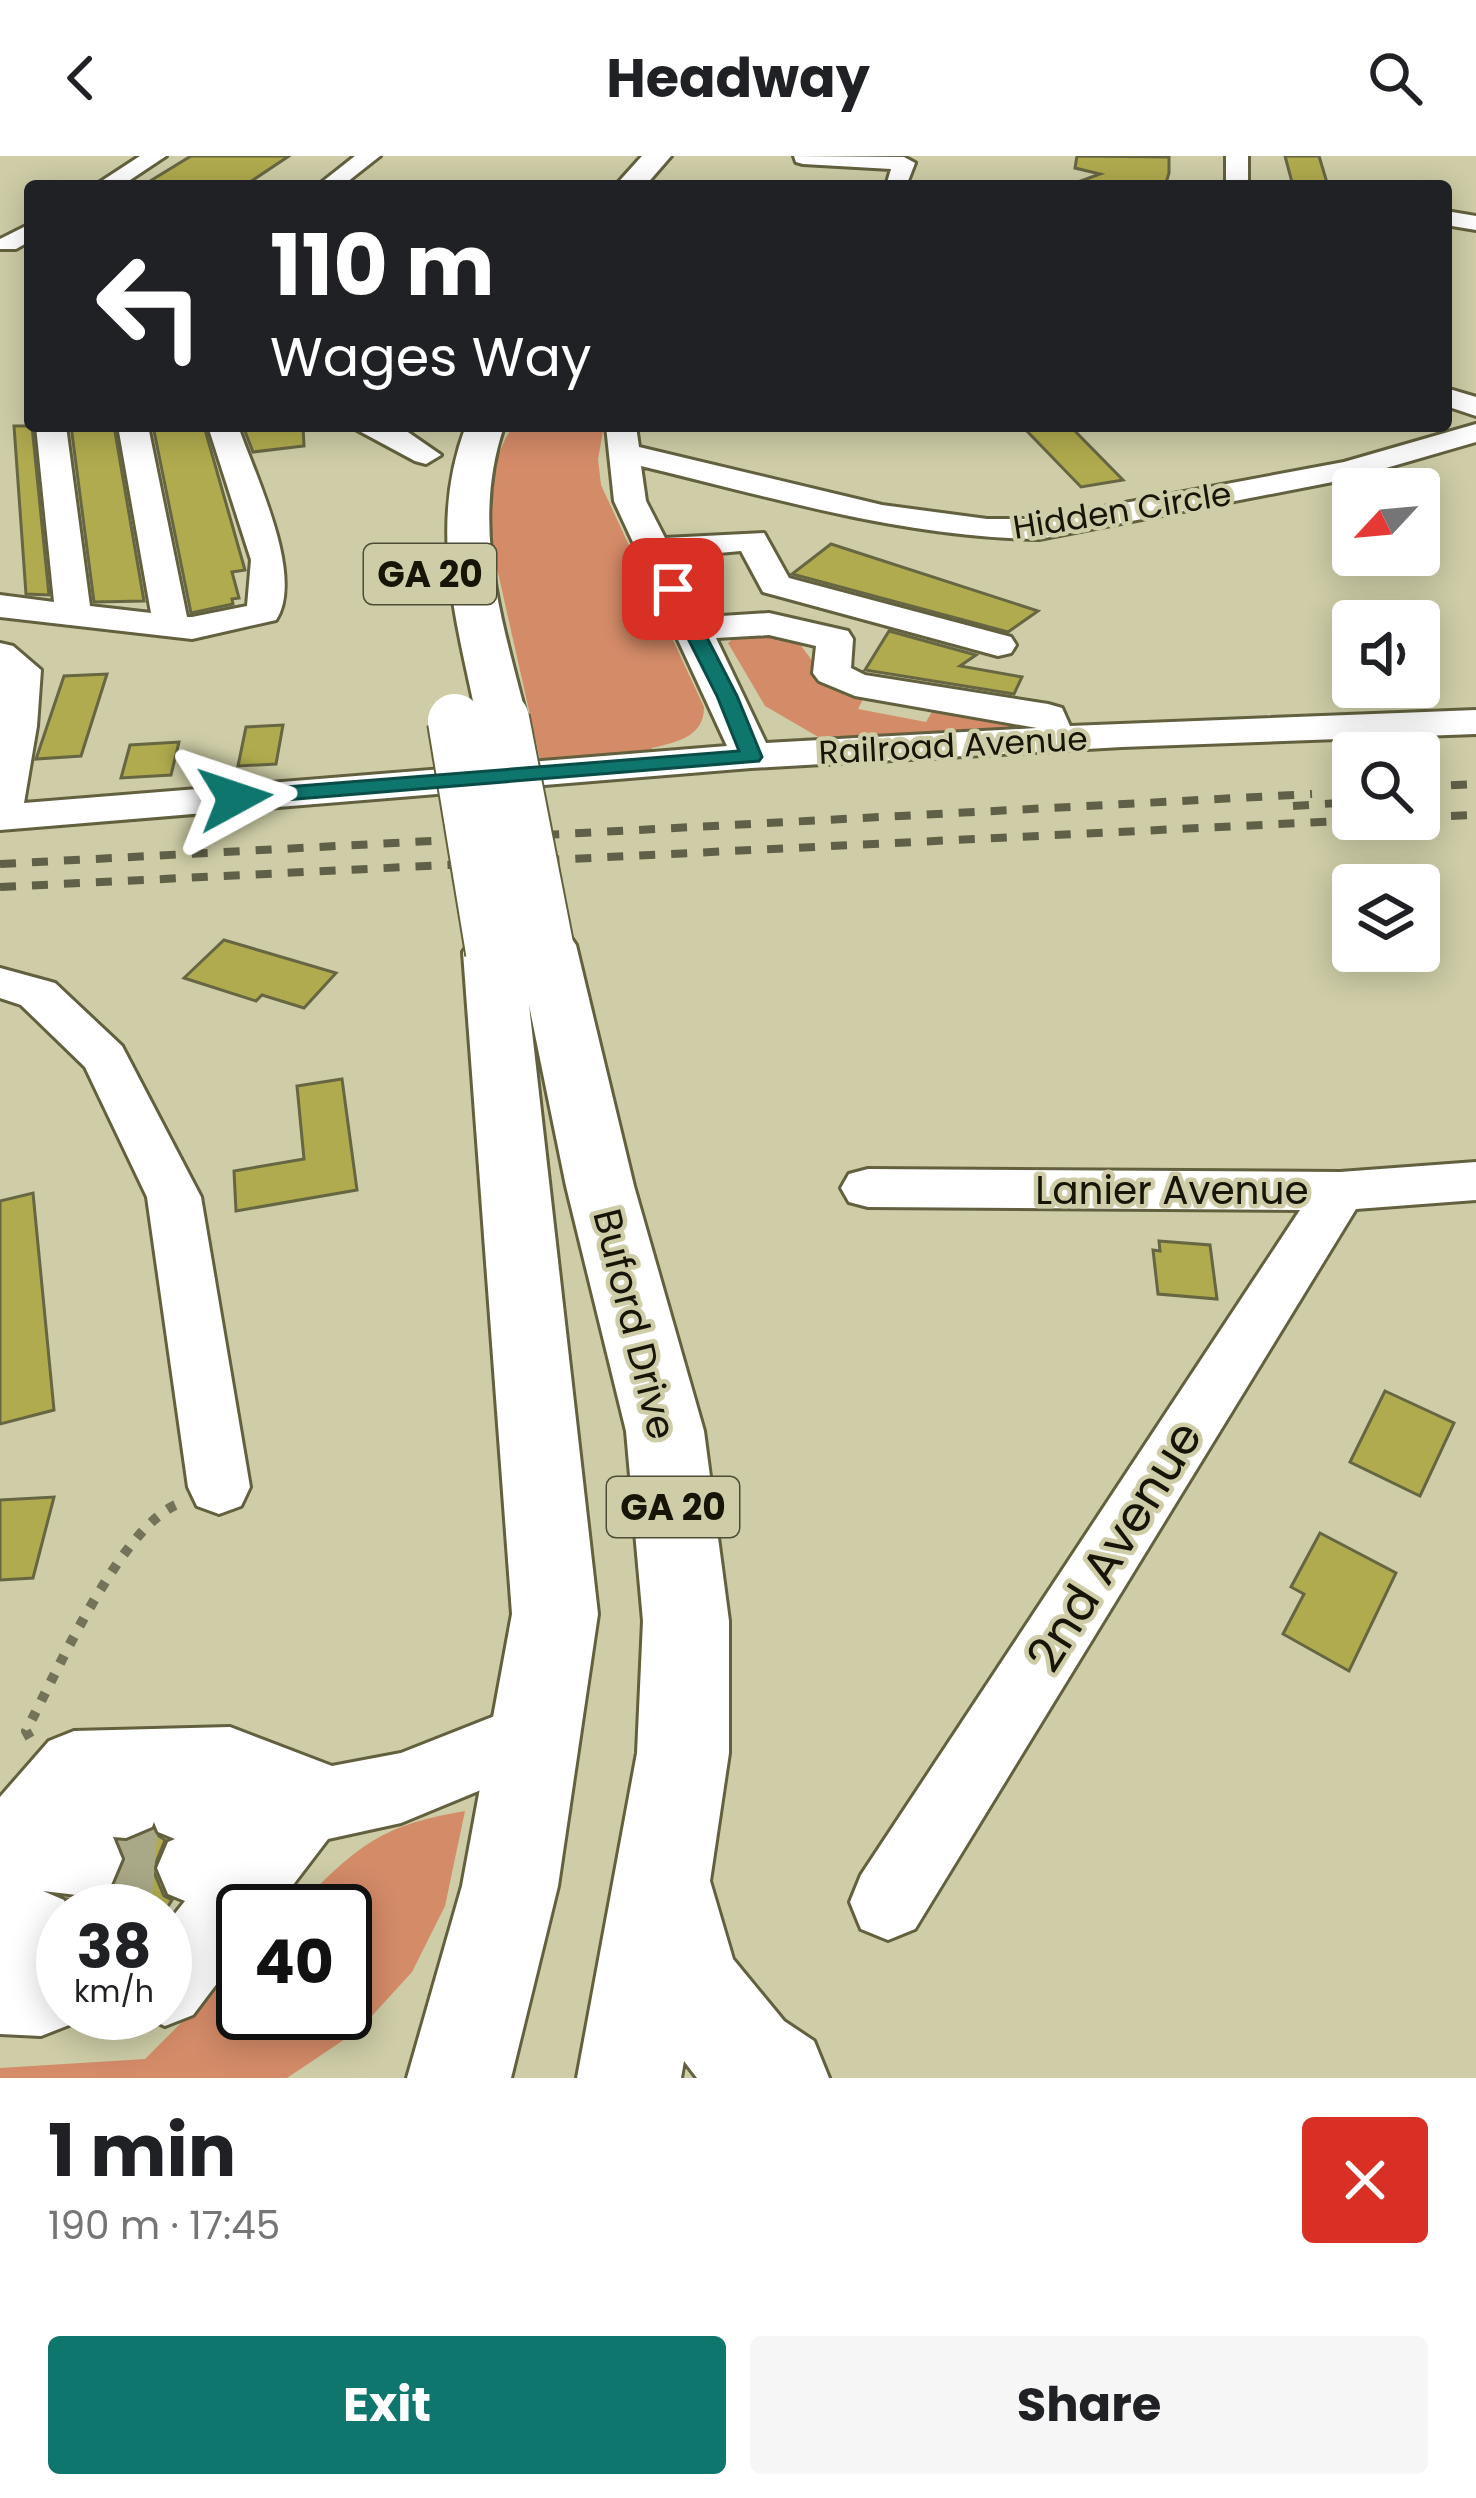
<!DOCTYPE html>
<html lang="en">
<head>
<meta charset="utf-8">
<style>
  :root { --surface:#fff; --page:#f6f6f6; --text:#202124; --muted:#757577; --accent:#0f766e }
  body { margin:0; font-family:Poppins,sans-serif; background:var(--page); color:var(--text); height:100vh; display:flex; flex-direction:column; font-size:45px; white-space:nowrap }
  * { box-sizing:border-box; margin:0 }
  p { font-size:39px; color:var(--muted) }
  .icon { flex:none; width:66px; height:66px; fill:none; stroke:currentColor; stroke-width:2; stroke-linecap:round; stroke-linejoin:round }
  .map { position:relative; height:1922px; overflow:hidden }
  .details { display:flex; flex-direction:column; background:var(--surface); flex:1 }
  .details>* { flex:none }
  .banner { position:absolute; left:24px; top:24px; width:1428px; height:252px; border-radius:12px; box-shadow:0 6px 30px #0003; background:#202124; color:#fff; overflow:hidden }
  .needle { width:78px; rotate:244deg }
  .fabs { position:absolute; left:1332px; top:312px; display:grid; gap:24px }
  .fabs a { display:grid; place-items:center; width:108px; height:108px; border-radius:12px; background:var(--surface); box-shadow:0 6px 30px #0003; font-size:60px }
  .speed { position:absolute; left:36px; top:1728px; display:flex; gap:24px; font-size:60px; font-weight:700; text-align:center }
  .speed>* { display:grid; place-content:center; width:156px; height:156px; border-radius:50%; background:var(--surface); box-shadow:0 6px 30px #0003; line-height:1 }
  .speed small { font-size:30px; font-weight:400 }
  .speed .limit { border:6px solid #111; border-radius:18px; background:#fff; color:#111 }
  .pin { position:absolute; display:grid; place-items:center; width:102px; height:102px; color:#fff; margin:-51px; border-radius:24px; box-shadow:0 6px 18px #0006 }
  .me { position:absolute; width:132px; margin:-66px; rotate:85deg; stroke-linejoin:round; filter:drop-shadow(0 0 9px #0008) }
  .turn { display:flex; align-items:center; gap:42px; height:252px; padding:0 48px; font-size:54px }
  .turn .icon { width:156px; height:156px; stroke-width:2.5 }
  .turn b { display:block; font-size:84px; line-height:102px }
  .round { display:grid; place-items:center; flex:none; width:126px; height:126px; border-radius:12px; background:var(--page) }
  .head { display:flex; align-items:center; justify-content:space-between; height:204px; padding:0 48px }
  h1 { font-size:72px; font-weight:700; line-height:90px }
  .primary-button { display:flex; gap:24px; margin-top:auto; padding:24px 48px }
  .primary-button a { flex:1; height:138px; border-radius:12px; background:var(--accent); color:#fff; font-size:48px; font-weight:700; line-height:138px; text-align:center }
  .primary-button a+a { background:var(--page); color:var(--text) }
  header { display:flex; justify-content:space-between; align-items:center; height:156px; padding:0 48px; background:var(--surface); font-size:54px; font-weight:700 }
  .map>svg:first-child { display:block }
</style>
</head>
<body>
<header><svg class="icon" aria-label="back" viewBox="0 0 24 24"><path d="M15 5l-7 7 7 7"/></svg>Headway<svg class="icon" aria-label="search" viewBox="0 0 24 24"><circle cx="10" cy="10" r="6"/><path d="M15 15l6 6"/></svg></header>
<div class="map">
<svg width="1476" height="1922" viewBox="0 0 1476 1922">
  <rect width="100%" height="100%" fill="#cecda7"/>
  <g fill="#d48b68">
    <path d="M513,270H604L598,303L601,329L704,551C704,581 677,586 652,592L651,599L541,608L490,381C489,343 491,301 513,270Z"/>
    <polygon points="765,477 797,484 829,528 864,541 858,553 926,566 933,554 940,554 1041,570 820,582 765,550 728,487 735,481"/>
    <path d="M465,1655L445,1750L412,1816L360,1873L287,1922H0V1912L145,1903L243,1805V1857H345V1755H293C356,1693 375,1670 465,1655Z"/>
  </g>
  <g fill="#b0ab4e" stroke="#676643" stroke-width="3">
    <polygon points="191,0 289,0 244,30 142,30"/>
    <polygon points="1077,0 1169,1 1169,17 1165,30 1079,30 1078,26 1100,18 1075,12"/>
    <polygon points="1285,0 1319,0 1328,30 1293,30"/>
    <polygon points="14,270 32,270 49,439 26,438"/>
    <polygon points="71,270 114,270 144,445 94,446"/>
    <polygon points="153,270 204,270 245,414 232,416 239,442 232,443 233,448 191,457"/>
    <polygon points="243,270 303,270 304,290 253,296"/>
    <polygon points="1022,270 1070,270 1123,324 1081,331"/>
    <polygon points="831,388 1038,455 1008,476 792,418"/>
    <polygon points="889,475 976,499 960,510 1022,521 1014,538 865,514"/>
    <polygon points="107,518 81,600 36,603 64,520"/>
    <polygon points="283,569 276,608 238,610 246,571"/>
    <polygon points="179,586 171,619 121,622 130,589"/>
    <polygon points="224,784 336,817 304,852 262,839 256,845 184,822"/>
    <polygon points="342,923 357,1034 236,1055 234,1015 304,1003 297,930"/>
    <polygon points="33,1037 54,1254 0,1268 0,1045"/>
    <polygon points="1159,1085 1210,1089 1217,1143 1158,1138 1153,1094 1160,1095"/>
    <polygon points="1385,1235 1454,1267 1420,1340 1350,1306"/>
    <polygon points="54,1341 33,1422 0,1424 0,1344"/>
    <polygon points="1320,1377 1396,1417 1349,1515 1283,1478 1304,1438 1291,1431"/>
    <polygon points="153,1676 165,1684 153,1714 164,1740 172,1744 165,1755 72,1755 68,1743 87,1744 115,1731 126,1705 120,1686"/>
  </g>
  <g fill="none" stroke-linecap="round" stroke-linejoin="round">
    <polyline stroke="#a9a887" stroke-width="70" stroke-dasharray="70 36" stroke-linecap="butt" points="85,1703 194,1712"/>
    <defs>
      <g id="minor">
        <polygon points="140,0 166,0 121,30 94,30"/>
        <polygon points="355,0 380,0 342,30 317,30"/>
        <polygon points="794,0 904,1 915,7 906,30 886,30 891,13 803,8 796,6"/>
        <rect x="1226" y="0" width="22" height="30"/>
        <polygon points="1446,55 1476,60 1476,74 1446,69"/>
        <polygon points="30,68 30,85 16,93 0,93 0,83"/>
        <polygon points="1446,232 1476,241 1476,260 1446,250"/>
        <path d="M1476,268V286L1348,323L1039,383C901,381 774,342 641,310L646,345L665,382L764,377L789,422L1011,481L1016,489L1011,497L998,500L763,436L741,395L675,401L706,461L769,457L848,475L853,483L851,512L865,519L1048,548L1062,552L1070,570L1476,554V578L1122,591L751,612L0,674V487L13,490L41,514L37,570L24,647L727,590L614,345L606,270H636L639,291L882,349L987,363H1039L1344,306ZM769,479L816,490L813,517L819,525L855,540L1037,572L766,587L716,482Z"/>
        <path d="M36,270H66L90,450L151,457L118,270H148L187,461H192L247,450L251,404L208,270H238C254,317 305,420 276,464L192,483L0,461V439L54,446Z"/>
        <polygon points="350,270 402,272 441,299 426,308 415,305"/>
        <polygon points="0,812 55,827 122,890 201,1041 250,1331 241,1350 219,1358 197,1350 188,1331 147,1041 85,911 21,849 0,842"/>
        <polygon points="1476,1006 1476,1044 1356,1053 915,1773 888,1784 861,1773 850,1746 861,1719 1300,1054 868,1051 849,1046 841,1032 849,1018 868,1013 1340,1016"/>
        <polygon points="538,1543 563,1552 573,1576 563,1600 401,1667 328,1683 273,1755 243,1755 243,1793 193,1859 165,1870 137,1857 165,1857 165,1770 185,1745 168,1738 157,1712 168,1686 175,1683 158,1676 154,1666 152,1671 126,1682 113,1681 122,1703 111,1729 85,1740 43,1735 64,1744 68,1755 63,1755 63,1798 48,1805 63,1811 63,1857 74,1857 69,1869 41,1880 0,1878 0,1641 49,1585 74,1575 230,1571 332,1610 401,1597"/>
      </g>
      <g id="highway">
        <polygon points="642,0 671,0 645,30 615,30"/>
        <path d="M466,270H504C470,370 502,464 527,563L520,574L502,578L484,574L477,563C456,463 428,369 466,270Z"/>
        <polygon points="546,771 567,776 576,789 634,1030 704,1275 729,1465 729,1597 710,1725 733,1803 784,1865 814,1885 829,1922 697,1922 684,1905 681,1922 577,1922 637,1597 643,1465 626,1275 566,1030 529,849 598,1458 558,1730 511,1922 407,1922 462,1730 512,1458 463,796 472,783 493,777 517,788 525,776"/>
      </g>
    </defs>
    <use href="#minor" stroke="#62603e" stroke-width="6"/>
    <use href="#highway" stroke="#62603e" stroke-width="6"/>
    <path stroke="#747359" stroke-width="10" stroke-dasharray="9 12" stroke-linecap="butt" d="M30,1582L26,1575C56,1518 120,1371 178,1348"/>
    <use href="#minor" fill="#fff" fill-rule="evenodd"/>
    <use href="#highway" fill="#fff" fill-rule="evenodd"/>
    <g stroke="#605f47" stroke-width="8" stroke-dasharray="16 16" stroke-linecap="butt">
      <polyline points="1419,631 1476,628"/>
      <polyline points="1293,650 1353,646"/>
      <polyline points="1419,661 1476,659"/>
      <polyline points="0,708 1312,638"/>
      <polyline points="0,731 1382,663"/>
    </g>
    <defs>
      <g id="highway-bridge">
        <polyline points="502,563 546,789"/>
        <polyline points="455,565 493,796"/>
      </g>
    </defs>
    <use href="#highway-bridge" stroke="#62603e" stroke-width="58" stroke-linecap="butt"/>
    <use href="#highway-bridge" stroke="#fff" stroke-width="54"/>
  </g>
  <polygon fill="#0f766e" stroke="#0a4d48" stroke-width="3" points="673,428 682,433 737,540 762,601 759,605 235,648 224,642 235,635 739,595 717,540 663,433"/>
  <g text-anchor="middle" stroke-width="9" stroke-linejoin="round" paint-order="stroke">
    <g font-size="33" fill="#161507" stroke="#cecda7">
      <text transform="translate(1122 354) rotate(-9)" y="12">Hidden Circle</text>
      <text transform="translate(953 589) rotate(-3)" y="12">Railroad Avenue</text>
    </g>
    <g fill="#cecda7" stroke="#4d4c37" stroke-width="3">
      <rect x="364" y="388" width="132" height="60" rx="9"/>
      <rect x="607" y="1321" width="132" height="60" rx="9"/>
    </g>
    <g font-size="36" font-weight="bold" fill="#161507">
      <text x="430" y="431">GA 20</text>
      <text x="673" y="1364">GA 20</text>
    </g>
    <g font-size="39" fill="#161507" stroke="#cecda7">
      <text x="1172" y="1048">Lanier Avenue</text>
      <text transform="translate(635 1168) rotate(76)" y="14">Buford Drive</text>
    </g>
    <g font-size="48" fill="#161507" stroke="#cecda7">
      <text transform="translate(1114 1390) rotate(-58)" y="17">2nd Avenue</text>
    </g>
  </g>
</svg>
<div class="fabs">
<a><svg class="needle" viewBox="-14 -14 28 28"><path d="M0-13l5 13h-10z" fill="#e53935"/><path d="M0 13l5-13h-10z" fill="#757577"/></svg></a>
<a><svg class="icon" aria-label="sound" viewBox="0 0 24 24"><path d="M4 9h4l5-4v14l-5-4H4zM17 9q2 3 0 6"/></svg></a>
<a><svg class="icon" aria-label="search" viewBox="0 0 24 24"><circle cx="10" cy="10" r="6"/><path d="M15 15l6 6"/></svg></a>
<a><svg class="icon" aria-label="layers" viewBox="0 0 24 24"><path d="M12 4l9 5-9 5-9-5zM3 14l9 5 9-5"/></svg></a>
</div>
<div class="speed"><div>38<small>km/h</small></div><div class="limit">40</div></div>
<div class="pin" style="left:673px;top:433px;background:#d93025"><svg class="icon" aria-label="arrive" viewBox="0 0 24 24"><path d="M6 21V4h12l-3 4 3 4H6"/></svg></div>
<svg class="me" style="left:235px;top:642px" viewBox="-20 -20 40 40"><path d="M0-17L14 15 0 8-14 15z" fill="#0f766e" stroke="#fff" stroke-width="4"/></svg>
<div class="banner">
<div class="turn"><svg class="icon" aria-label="left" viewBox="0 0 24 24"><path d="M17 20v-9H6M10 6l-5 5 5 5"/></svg><div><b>110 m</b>Wages Way</div></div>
</div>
</div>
<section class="details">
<div class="head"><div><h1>1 min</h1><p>190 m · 17:45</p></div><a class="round" style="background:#d93025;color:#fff"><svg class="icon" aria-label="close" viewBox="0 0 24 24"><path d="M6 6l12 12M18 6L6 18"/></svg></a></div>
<div class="primary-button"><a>Exit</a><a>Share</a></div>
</section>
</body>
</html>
